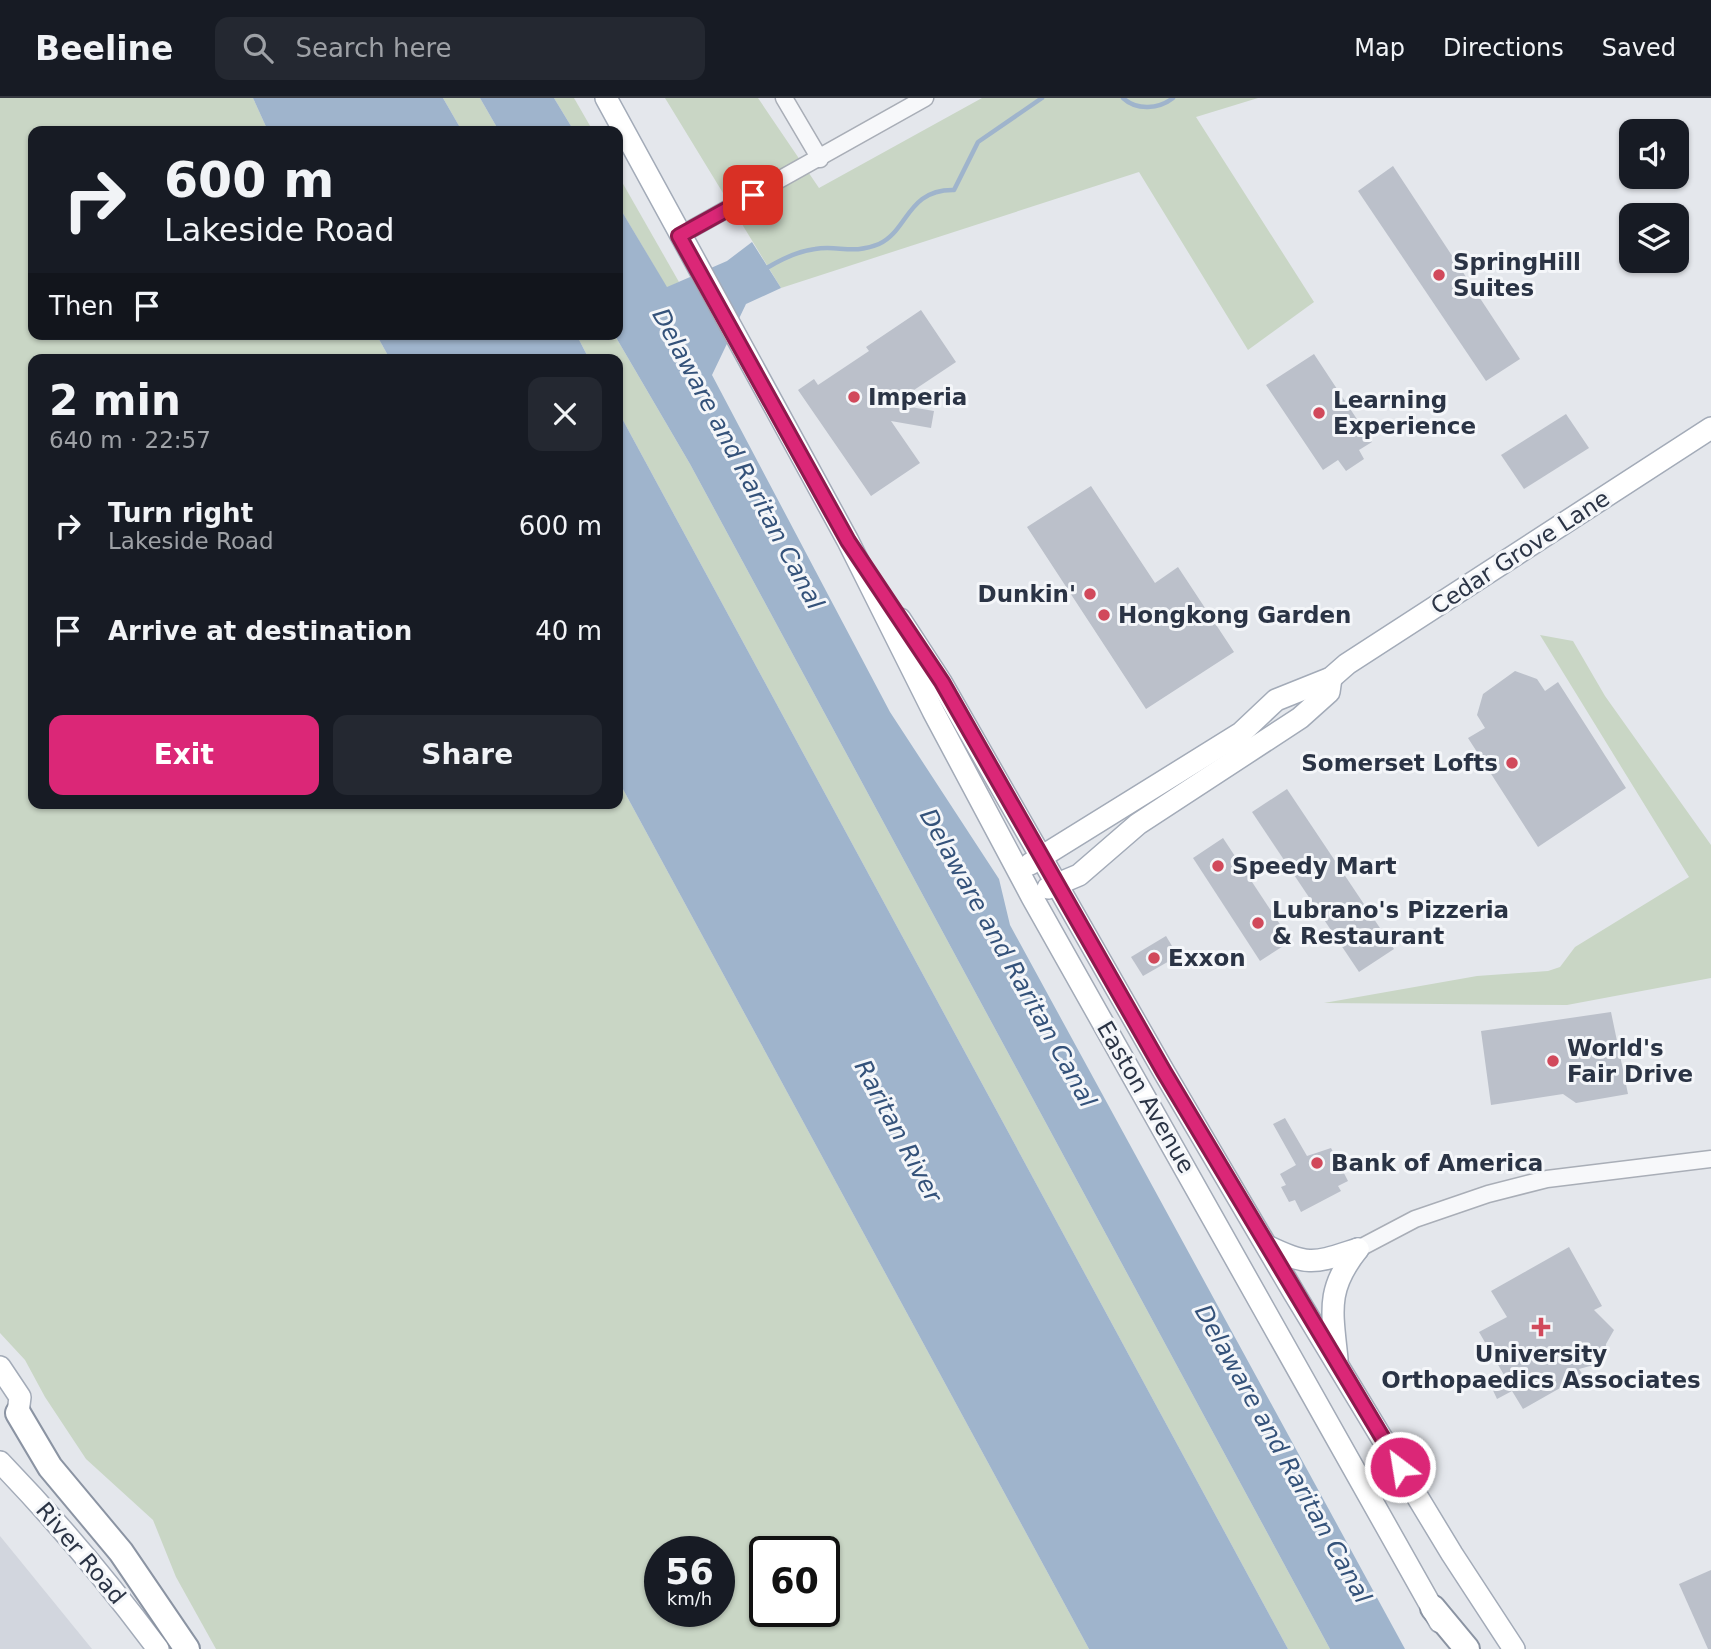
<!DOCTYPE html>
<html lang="en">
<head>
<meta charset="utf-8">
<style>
  :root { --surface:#171b24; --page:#242831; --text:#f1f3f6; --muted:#9ea1a6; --line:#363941; --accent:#db2777 }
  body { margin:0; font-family:"DejaVu Sans",sans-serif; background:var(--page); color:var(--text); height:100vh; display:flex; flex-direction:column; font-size:26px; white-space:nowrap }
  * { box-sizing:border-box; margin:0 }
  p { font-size:23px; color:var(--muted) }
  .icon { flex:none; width:38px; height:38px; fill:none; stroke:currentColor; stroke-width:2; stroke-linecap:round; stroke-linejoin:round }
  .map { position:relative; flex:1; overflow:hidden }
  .side { position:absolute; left:28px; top:256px; width:595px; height:455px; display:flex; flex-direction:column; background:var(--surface); border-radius:14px; box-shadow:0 2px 5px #0004 }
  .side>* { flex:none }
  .hud { position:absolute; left:28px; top:28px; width:595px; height:214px; border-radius:14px; box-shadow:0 2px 5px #0004; background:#171b24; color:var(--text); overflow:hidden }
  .buttons { position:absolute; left:1619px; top:21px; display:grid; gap:14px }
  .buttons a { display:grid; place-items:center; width:70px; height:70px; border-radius:14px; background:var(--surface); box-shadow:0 2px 5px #0004; font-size:35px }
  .speed { position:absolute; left:644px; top:1438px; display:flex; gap:14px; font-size:35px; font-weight:700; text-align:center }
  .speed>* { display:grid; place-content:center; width:91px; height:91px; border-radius:50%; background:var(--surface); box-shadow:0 2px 5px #0004; line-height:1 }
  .speed small { font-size:18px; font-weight:400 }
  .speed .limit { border:4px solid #111; border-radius:10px; background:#fff; color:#111 }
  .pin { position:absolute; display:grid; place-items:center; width:60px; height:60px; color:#fff; margin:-30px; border-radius:14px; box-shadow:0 4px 10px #0006 }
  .me { position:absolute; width:77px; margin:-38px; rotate:329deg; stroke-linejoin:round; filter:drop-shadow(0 0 5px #0008) }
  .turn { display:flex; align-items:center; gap:24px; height:147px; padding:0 21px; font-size:32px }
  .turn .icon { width:91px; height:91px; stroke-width:2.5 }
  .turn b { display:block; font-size:49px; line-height:60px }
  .then { display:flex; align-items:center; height:66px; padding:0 21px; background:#0003; gap:14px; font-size:26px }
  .round { display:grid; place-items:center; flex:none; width:74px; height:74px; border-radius:14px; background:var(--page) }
  .head { display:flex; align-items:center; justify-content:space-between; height:119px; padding:0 21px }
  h1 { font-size:42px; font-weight:700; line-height:52px }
  .button { display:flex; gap:14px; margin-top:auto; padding:14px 21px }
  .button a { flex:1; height:80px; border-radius:14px; background:var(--accent); color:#fff; font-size:28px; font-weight:700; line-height:80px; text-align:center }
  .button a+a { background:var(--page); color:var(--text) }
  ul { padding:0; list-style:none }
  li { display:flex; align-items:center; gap:21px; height:105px; padding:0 21px }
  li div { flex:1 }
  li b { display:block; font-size:26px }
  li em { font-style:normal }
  header { display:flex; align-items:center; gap:42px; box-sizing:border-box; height:98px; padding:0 35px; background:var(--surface); border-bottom:2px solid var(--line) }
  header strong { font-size:33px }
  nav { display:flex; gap:38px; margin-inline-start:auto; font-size:24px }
  .search { width:490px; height:63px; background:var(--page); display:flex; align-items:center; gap:18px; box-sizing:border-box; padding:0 24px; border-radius:14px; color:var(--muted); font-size:26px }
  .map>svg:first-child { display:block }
</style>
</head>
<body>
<header>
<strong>Beeline</strong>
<div class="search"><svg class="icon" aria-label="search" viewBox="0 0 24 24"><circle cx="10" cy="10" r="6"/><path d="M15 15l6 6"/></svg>Search here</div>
<nav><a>Map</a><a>Directions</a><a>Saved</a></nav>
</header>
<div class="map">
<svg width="1711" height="1551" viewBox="0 0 1711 1551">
  <rect width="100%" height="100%" fill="#e4e7ec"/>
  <polygon fill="#d2d6de" points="0,1438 92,1551 0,1551"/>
  <g fill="#c9d6c5" fill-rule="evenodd">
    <path d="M0,0H253L268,33H33V236H376L390,261H33V705H618V682L1089,1551H216L176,1479L153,1422L86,1361L45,1299L25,1262L0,1235ZM660,1454H719V1514H660ZM765,1454H824V1514H765Z"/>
    <polygon points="443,0 480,0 499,33 462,33"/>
    <polygon points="554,0 574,0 593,33 574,33"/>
    <polygon points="665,0 758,0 819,90 982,0 1258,0 1196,19 1314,204 1248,252 1139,74 781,190"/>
    <polygon points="618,77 679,184 667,190 618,107"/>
    <polygon points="576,236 614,236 690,366 1330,1551 1288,1551 618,313 618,261 589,261"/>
    <polygon points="1540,537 1573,543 1605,598 1711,747 1711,880 1567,907 1324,905 1477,878 1548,873 1560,869 1575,849 1689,779"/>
  </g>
  <g fill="#9fb4cc">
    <polygon points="253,0 443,0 462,33 268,33"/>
    <polygon points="480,0 554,0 574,33 499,33"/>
    <polygon points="618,107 667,189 727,163 752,144 781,190 746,206 712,277 890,614 999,781 1010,827 1405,1551 1330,1551 690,366 614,236 618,236"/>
    <polygon points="376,236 576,236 589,261 390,261"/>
    <polygon points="618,313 1288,1551 1089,1551 618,682"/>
  </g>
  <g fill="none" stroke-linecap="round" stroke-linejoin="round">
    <g stroke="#9fb4cc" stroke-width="4.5">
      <path d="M1123,0C1137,13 1159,11 1173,0"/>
      <path d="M765,171C780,162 797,153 815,151C838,147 853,157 879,146C908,133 907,91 954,92L978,44L1042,0"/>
    </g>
  </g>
  <g fill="#bbc0ca">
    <polygon points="1393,68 1520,261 1486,283 1358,93"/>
    <polygon points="921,212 956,264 893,306 934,313 931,330 891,323 920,365 871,398 798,292 814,281 818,287 869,253 866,249"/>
    <polygon points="1314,256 1372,344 1359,352 1364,361 1346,373 1338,362 1323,372 1266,287"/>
    <polygon points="1566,316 1589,350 1524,391 1501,357"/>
    <polygon points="1091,388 1155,485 1178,469 1234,554 1146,611 1027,429"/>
    <polygon points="1515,573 1537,581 1545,593 1558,584 1626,690 1538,749 1468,640 1485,630 1477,617 1483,596"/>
    <polygon points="1287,691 1394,851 1359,874 1252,714"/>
    <polygon points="1223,740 1291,843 1260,863 1193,760"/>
    <polygon points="1166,838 1178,858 1143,878 1131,859"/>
    <polygon points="1611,914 1628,996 1576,1005 1563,996 1491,1007 1481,933"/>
    <polygon points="1285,1020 1307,1058 1331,1050 1348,1083 1338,1088 1341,1093 1301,1114 1295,1102 1289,1104 1281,1089 1286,1087 1280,1076 1296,1067 1273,1026"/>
    <polygon points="1569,1149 1602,1208 1594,1212 1614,1232 1606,1246 1605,1264 1579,1271 1583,1277 1523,1311 1512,1293 1497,1301 1490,1286 1504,1277 1479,1234 1507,1219 1491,1193"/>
    <polygon points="1711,1472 1711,1551 1708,1551 1679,1486"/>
  </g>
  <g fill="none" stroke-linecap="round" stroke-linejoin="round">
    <defs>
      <g id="minor">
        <polyline points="784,0 820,61"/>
        <polyline points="679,138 925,0"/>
        <polyline points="1358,1151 1415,1121 1488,1096 1547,1081 1711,1061"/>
      </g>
      <g id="major">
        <polyline points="606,0 848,443 933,613 1032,799 1440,1524"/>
        <polyline points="900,521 941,584 1164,974 1294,1195 1452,1456 1514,1551"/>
        <polyline points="1030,766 1241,635 1276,602 1331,580 1347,566 1711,330"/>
        <polyline points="1048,790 1079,777 1138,726 1300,620 1329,594 1331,580"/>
        <path d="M1267,1148C1310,1169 1314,1165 1358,1151"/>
        <path d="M1337,1261C1332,1212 1326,1191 1358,1151"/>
        <polyline points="0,1269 20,1299 18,1315"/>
        <path d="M0,1364C57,1423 109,1485 158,1551"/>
      </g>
      <g id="highway">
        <polyline points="18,1315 50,1369 121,1454 187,1551"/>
        <polyline points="1433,1510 1467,1551"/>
      </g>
    </defs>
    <use href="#minor" stroke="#a9aeb7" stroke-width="19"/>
    <use href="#major" stroke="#a3abb8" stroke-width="24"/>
    <use href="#highway" stroke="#8b94a3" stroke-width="28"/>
    <use href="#minor" stroke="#f7f8fa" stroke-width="16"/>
    <use href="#major" stroke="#fff" stroke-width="21"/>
    <use href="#highway" stroke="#fff" stroke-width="24"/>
  </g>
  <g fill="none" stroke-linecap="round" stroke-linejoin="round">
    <defs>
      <polyline id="route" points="753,97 679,138 848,443 942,584 1164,974 1400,1369"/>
    </defs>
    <use href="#route" stroke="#8e194d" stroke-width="18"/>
    <use href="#route" stroke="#db2777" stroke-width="12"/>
  </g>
  <g fill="#d1495b" stroke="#f4f6f9" stroke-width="2.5">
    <circle cx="1439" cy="177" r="7"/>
    <circle cx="854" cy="299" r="7"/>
    <circle cx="1319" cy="315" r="7"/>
    <circle cx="1090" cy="496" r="7"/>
    <circle cx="1104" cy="517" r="7"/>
    <circle cx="1512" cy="665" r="7"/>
    <circle cx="1218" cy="768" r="7"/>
    <circle cx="1258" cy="825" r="7"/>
    <circle cx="1154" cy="860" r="7"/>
    <circle cx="1553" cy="963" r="7"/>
    <circle cx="1317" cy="1065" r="7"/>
    <path d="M1537.5 1218.5h7v7h7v7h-7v7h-7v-7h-7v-7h7z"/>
  </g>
  <g text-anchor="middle" stroke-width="6" stroke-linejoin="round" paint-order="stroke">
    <g font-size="23" font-weight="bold" fill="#2b3445" stroke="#f4f6f9" text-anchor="start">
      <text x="1453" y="172">SpringHill<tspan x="1453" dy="26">Suites</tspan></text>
      <text x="868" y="307">Imperia</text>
      <text x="1333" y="310">Learning<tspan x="1333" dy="26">Experience</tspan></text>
      <text x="1076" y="504" text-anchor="end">Dunkin'</text>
      <text x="1118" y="525">Hongkong Garden</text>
      <text x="1498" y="673" text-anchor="end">Somerset Lofts</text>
      <text x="1232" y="776">Speedy Mart</text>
      <text x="1272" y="820">Lubrano's Pizzeria<tspan x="1272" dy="26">&amp; Restaurant</tspan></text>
      <text x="1168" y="868">Exxon</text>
      <text x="1567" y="958">World's<tspan x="1567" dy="26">Fair Drive</tspan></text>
      <text x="1331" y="1073">Bank of America</text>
      <text x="1541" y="1264" text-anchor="middle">University<tspan x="1541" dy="26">Orthopaedics Associates</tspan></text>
    </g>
    <g font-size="23" fill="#2b3445" stroke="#f4f6f9">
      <text transform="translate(1520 454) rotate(-33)" y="8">Cedar Grove Lane</text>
      <text transform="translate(1146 999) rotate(60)" y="8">Easton Avenue</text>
      <text transform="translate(81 1455) rotate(50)" y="8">River Road</text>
    </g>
    <g font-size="24" font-style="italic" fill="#34527a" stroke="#f4f6f9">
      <text transform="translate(738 361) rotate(62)" y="8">Delaware and Raritan Canal</text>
      <text transform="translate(1008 860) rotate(61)" y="8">Delaware and Raritan Canal</text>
      <text transform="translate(898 1033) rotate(62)" y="8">Raritan River</text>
      <text transform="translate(1283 1356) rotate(61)" y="8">Delaware and Raritan Canal</text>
    </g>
  </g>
</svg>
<div class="buttons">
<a><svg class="icon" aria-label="sound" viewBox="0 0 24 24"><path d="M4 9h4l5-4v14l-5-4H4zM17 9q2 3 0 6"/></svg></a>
<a><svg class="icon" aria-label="layers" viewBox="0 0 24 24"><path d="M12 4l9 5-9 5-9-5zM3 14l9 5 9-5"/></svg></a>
</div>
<div class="speed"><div>56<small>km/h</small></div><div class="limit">60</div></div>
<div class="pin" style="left:753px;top:97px;background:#d93025"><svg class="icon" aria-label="arrive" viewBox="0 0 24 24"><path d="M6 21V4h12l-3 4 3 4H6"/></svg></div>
<svg class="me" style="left:1400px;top:1369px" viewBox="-20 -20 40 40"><circle r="17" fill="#db2777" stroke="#fff" stroke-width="3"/><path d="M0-11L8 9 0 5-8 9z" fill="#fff"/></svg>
<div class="hud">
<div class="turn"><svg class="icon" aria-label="right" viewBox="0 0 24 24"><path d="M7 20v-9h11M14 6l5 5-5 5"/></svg><div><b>600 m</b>Lakeside Road</div></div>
<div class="then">Then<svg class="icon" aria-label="arrive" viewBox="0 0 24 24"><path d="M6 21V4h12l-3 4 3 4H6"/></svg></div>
</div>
<section class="side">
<div class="head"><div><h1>2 min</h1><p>640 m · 22:57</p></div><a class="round"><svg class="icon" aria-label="close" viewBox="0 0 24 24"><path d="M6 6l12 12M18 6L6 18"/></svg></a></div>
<ul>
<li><svg class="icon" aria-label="right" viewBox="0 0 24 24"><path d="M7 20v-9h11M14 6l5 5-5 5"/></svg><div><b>Turn right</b><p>Lakeside Road</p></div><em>600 m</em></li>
<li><svg class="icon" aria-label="arrive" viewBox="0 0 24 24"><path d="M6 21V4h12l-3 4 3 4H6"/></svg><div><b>Arrive at destination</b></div><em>40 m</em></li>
</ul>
<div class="button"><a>Exit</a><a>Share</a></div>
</section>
</div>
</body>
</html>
